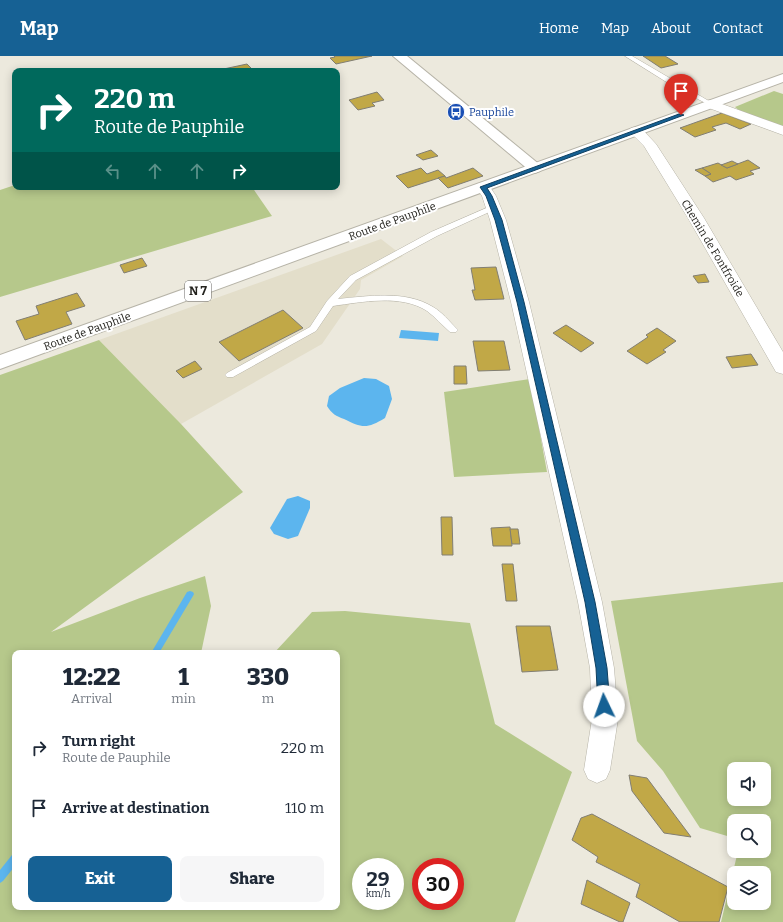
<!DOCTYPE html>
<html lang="en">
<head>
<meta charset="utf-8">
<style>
  :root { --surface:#fff; --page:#f6f6f7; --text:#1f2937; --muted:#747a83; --accent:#166194 }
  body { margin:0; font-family:Bitter,serif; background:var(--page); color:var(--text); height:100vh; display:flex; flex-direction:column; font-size:15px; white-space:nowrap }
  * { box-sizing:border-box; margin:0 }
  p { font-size:13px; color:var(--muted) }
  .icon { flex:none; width:22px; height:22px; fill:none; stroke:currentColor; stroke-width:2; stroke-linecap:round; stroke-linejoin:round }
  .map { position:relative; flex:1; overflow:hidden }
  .sheet { position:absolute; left:12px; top:594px; width:328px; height:260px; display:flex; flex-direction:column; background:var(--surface); border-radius:8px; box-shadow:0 2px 10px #0003 }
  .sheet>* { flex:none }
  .hud { position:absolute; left:12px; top:12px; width:328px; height:122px; border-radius:8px; box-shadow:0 2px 10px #0003; background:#00695c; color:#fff; overflow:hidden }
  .controls { position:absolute; left:727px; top:706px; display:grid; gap:8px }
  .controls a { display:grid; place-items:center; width:44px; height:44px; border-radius:8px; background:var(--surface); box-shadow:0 2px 10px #0003; font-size:20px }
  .speed { position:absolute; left:352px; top:802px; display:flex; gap:8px; font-size:20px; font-weight:700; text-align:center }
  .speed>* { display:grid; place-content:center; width:52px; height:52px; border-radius:50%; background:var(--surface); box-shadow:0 2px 10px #0003; line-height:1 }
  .speed small { font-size:10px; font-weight:400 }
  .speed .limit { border:6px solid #d22; background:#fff; color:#111 }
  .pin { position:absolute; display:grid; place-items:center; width:34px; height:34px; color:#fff; margin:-41px -17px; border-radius:50% 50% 50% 0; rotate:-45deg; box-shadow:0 0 4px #0007 }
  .pin .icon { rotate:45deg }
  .me { position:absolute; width:44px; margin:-22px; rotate:357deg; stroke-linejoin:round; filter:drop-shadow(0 0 3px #0008) }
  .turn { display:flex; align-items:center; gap:14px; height:84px; padding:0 16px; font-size:18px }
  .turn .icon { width:52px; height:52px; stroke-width:2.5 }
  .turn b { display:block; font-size:28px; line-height:34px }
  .lanes { display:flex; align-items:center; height:38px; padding:0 16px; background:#0003; justify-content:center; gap:20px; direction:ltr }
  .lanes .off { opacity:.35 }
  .eta { display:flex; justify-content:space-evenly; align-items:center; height:68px; text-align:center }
  .eta b { font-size:24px; font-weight:800; line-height:28px }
  .button { display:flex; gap:8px; margin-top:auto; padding:8px 16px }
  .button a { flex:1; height:46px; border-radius:8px; background:var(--accent); color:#fff; font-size:16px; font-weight:800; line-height:46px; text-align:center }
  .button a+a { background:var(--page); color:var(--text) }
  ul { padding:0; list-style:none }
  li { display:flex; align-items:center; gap:12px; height:60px; padding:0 16px }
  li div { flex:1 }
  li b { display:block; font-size:15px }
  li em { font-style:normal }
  header { display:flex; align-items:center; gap:24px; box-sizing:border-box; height:56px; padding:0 20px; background:var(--accent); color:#fff }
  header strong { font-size:19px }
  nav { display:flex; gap:22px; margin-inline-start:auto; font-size:14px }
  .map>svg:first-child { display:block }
</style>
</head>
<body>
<header>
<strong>Map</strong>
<nav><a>Home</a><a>Map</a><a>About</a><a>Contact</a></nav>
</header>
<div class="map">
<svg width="783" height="866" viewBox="0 0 783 866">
  <rect width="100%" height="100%" fill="#ece9dd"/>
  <polygon fill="#e3deca" points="381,183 403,200 361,224 360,233 322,288 181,368 99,284"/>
  <g fill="#b6c88b" fill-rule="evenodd">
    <polygon points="774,35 783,38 783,72 741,56 735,51"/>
    <polygon points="15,129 15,131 252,131 272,160 0,241 0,134"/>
    <path d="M99,284L181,368L243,436L51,576L140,542L205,520L211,550L201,597H15V851H337V597H274L312,556L345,555L470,567L495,668L572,716L515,866H0V319ZM361,811H395V845H361ZM421,811H455V845H421Z"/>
    <polygon points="530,323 547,416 454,421 444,336"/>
    <path d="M783,526V866H721L738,795H764V765H734V782L700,772L663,715L637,685L611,545ZM734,713H764V743H734ZM734,817H764V847H734Z"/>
  </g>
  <g fill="#5cb5ee">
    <polygon points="401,274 439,277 438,285 399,282"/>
    <path d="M364,322L376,323L389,330L392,343L385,362C367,373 362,372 344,363C336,360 332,358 327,350L329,340L340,332Z"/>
    <polygon points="298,440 310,445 310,452 298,480 288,483 274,478 270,472 287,443"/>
  </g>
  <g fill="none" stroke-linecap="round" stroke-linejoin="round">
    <g fill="#5cb5ee" fill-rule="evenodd">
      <polygon points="190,535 193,536 194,538 193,540 159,597 151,597 187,536"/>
      <polygon points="15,797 15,810 3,825 0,827 0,814 12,799"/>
    </g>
  </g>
  <g fill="#c1a847" stroke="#817e73">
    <polygon points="334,0 372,0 336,8 330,2 335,1"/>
    <polygon points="643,0 665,0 678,8 661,12"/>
    <polygon points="247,8 254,15 220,15 219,14"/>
    <polygon points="377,36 384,44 372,47 375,50 358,54 349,44"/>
    <polygon points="722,57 751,68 740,73 726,67 712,71 716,74 695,81 680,72"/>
    <polygon points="431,94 438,100 423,104 416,99"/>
    <polygon points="748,104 760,112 750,115 754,118 736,124 730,120 713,126 705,120 711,118 702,112 718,107 727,112"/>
    <polygon points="732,105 738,108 727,112 721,109"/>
    <polygon points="421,112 427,118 438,114 445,120 408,132 396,120"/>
    <polygon points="473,112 483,120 448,132 438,122 445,120 446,122"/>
    <polygon points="702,112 711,118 705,120 695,114"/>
    <polygon points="142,202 147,210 124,217 120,209"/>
    <polygon points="496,211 504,243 475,244 472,234 475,234 471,212"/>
    <polygon points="705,218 709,226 698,227 693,220"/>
    <polygon points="77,237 85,250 66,256 72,268 25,284 16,265 39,258 36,250"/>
    <polygon points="283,254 303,272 239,305 219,286"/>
    <polygon points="566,269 594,287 581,296 553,277"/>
    <polygon points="657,272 676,285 663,294 666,296 647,308 627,295 648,281 646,279"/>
    <polygon points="473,285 504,285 510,314 478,315"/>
    <polygon points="751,298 758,309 732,312 726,301"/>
    <polygon points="195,305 202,313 183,322 176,315"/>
    <polygon points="454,310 466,310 467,328 454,328"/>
    <polygon points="441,461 452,461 453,499 442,499"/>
    <polygon points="510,471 512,490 493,490 491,472"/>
    <polygon points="510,473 518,473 520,488 512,488"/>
    <polygon points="502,508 513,508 517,545 506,545"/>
    <polygon points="516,570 550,570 558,614 522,616"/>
    <polygon points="629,719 647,722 691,781 664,777 632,735"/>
    <polygon points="592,758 728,831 719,866 680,866 636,841 640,828 596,806 598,801 572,784 581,762"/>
    <polygon points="587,824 630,847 623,866 620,866 581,848"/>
  </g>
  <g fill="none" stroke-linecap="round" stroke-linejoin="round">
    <defs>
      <g id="lane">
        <polygon points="625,0 632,0 714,48 709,49 668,27"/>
        <path d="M491,150H494L498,152L437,180L356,224L338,243C369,240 406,234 433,251C442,256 449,265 456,272L458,274L456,276H450C442,269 435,261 427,255C401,238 362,246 333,250L316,275L233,321H227L225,319L227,317L310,271L327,245L350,220L431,176Z"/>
      </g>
      <g id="street">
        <polygon points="711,44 783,70 783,79 706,51 705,48 706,45"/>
        <polygon points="636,71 641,72 656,88 704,162 783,296 783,318 776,316 688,162 644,90 629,75 631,72"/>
        <polygon points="483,127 488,128 496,140 506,164 529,246 602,546 614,612 618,663 610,714 606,723 597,727 588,723 584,714 592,663 590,612 578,546 511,246 490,164 482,140 476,131 478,128"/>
      </g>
      <polygon id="secondary" points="393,0 407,0 540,109 543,112 540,115 535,117 530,115"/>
      <polygon id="primary" points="783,18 783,26 0,313 0,299"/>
    </defs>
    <use href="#lane" stroke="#b6b3a7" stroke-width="1"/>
    <use href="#street" stroke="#b6b3a7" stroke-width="1"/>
    <use href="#secondary" stroke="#b6b3a7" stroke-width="2"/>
    <use href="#primary" stroke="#b6b3a7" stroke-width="2"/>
    <use href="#lane" fill="#fff" fill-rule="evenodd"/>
    <use href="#street" fill="#fff" fill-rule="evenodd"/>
    <use href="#secondary" fill="#fff" fill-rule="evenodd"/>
    <use href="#primary" fill="#fff" fill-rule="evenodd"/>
  </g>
  <polygon fill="#166194" stroke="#0e3f60" points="679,58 684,59 487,132 492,140 502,164 524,246 595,546 607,612 610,650 608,654 604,656 600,654 598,650 596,612 585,546 517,246 495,164 486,140 480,131"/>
  <defs>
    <symbol id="bus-disc" viewBox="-11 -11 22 22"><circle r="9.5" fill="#1a4fb4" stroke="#fff"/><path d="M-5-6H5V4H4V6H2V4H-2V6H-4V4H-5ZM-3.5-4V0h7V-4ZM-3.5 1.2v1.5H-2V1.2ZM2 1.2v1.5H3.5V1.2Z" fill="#fff"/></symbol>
  </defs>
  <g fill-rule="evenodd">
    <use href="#bus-disc" x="446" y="46" width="20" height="20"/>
  </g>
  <g text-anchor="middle" stroke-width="4" stroke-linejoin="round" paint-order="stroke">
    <g font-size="11" fill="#164399" stroke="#fff" text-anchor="start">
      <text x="469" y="60">Pauphile</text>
    </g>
    <g font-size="11" fill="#24231e" stroke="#fff">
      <text transform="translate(392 165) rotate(-20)" y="4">Route de Pauphile</text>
      <text transform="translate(713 192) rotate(59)" y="4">Chemin de Fontfroide</text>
      <text transform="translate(87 275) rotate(-20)" y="4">Route de Pauphile</text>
    </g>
    <rect fill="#fff" stroke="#666562" stroke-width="1" x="185" y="225" width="26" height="20" rx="3"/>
    <g font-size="12" font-weight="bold" fill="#24231e">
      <text x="198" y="239">N 7</text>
    </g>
  </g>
</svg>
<div class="controls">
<a><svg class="icon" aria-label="sound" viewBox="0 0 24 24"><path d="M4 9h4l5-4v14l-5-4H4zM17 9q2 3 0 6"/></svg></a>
<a><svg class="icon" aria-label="search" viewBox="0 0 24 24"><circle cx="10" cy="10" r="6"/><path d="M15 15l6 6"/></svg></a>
<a><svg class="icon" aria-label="layers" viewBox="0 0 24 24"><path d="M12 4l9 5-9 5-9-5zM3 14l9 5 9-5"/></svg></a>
</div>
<div class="speed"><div>29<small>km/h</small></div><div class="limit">30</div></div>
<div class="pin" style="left:681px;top:59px;background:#d93025"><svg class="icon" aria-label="arrive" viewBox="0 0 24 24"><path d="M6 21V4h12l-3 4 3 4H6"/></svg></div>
<svg class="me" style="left:604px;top:650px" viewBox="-20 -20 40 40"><circle r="19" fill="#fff"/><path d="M0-13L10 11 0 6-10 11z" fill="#166194"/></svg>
<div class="hud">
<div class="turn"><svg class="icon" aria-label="right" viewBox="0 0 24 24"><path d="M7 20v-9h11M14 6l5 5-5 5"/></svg><div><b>220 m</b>Route de Pauphile</div></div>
<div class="lanes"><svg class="icon off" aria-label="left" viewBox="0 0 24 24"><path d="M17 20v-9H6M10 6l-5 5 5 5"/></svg><svg class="icon off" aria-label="ahead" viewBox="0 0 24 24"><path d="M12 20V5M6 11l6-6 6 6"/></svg><svg class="icon off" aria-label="ahead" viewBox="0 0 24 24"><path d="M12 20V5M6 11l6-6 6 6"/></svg><svg class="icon" aria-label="right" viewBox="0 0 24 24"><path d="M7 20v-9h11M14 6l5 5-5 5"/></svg></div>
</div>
<section class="sheet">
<div class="eta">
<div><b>12:22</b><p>Arrival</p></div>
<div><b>1</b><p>min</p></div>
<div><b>330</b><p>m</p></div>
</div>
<ul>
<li><svg class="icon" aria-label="right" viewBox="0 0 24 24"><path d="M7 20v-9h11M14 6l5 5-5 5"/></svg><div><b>Turn right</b><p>Route de Pauphile</p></div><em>220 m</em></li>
<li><svg class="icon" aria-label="arrive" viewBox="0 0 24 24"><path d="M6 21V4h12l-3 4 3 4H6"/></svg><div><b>Arrive at destination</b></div><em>110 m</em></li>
</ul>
<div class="button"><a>Exit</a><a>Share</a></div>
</section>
</div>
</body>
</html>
